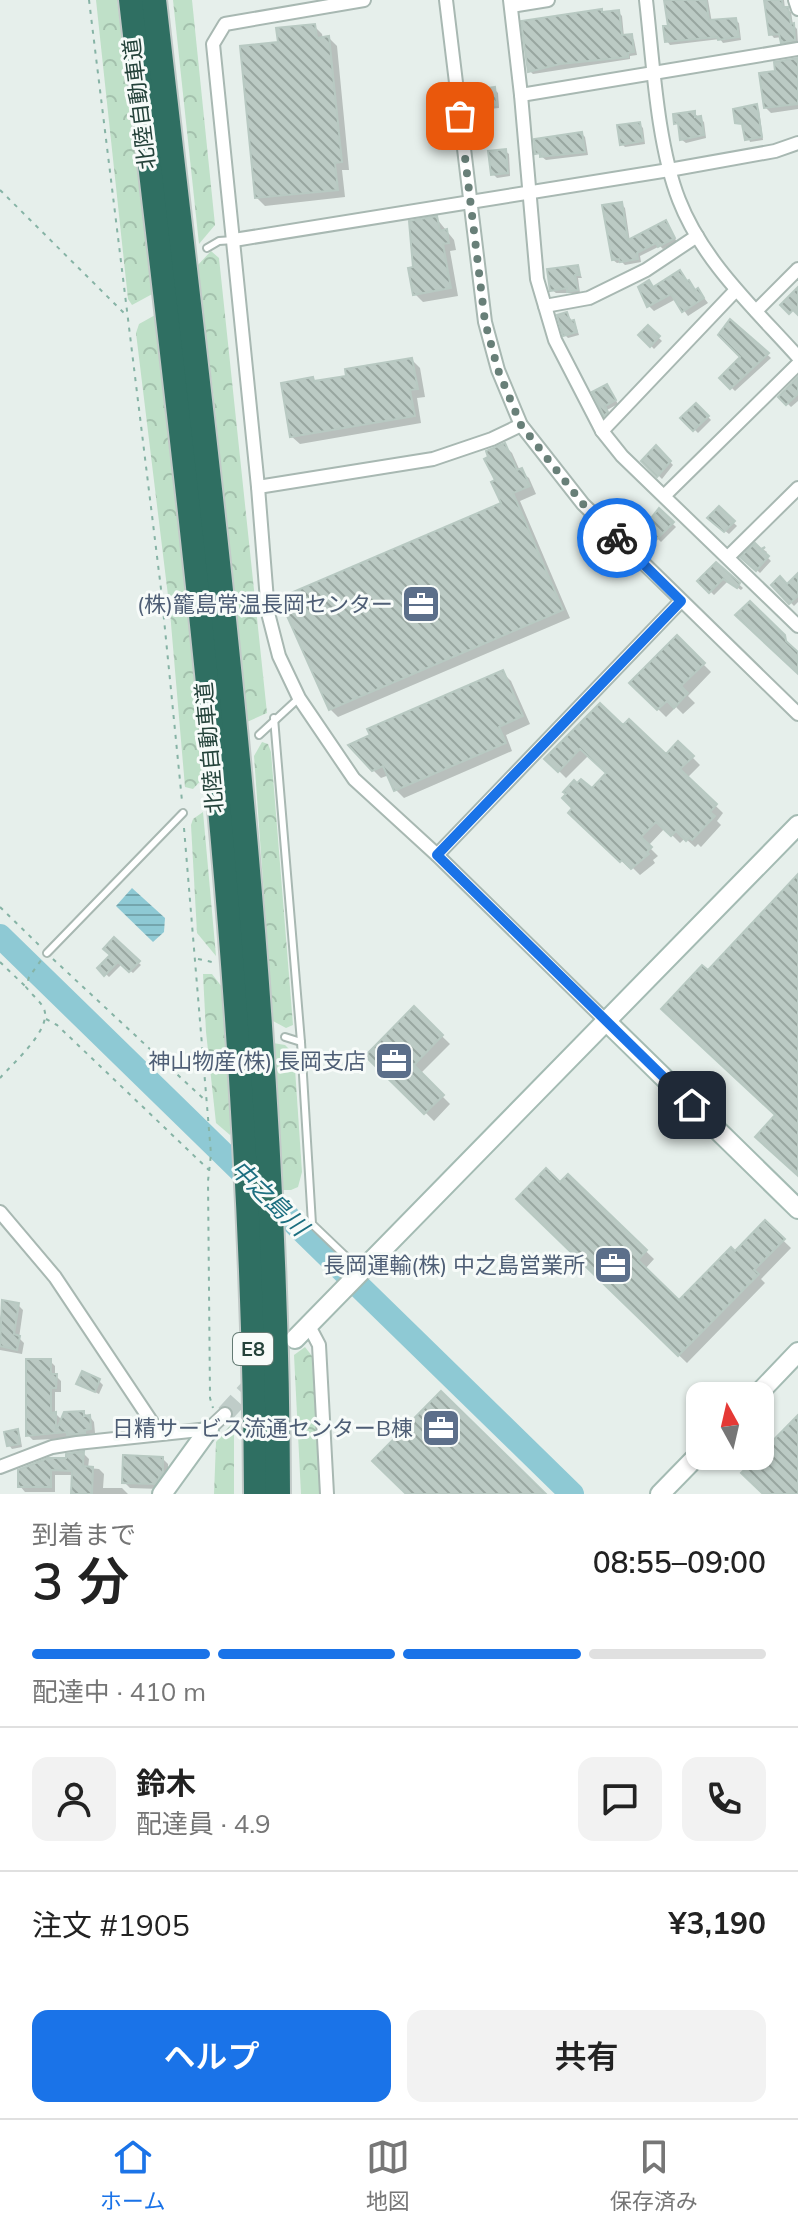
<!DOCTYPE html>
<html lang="ja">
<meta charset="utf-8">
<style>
:root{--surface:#fff;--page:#f2f2f2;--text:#222;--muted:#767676;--line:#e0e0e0;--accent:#1a73e8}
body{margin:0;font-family:Mulish,"Noto Sans JP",sans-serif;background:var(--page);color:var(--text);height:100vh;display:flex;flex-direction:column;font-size:30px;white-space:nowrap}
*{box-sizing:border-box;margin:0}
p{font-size:26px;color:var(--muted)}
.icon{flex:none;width:44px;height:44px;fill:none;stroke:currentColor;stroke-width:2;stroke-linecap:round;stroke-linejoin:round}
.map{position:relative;height:1494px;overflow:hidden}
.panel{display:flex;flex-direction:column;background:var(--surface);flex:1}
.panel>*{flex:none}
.needle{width:52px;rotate:352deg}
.buttons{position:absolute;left:686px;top:1382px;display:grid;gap:16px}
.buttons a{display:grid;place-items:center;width:88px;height:88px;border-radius:16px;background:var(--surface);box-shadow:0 2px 6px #0004;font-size:40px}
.pin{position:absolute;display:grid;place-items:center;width:68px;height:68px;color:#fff;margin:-34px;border-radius:16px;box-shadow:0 4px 12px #0006}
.courier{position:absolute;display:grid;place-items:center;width:80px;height:80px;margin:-40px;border:6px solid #1a73e8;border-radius:50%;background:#fff;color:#222;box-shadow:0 2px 10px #0007}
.overview em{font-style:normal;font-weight:600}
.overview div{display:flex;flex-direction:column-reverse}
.overview{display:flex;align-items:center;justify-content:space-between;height:136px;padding:0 32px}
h1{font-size:52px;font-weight:600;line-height:60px}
.bar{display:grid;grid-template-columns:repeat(4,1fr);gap:12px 8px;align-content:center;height:96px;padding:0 32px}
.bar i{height:10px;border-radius:6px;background:var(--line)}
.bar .active{background:var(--accent)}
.bar p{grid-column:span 4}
.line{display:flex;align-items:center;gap:20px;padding:0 32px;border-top:2px solid var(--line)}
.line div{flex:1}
.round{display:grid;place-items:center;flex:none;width:84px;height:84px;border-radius:16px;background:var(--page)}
.primary-button{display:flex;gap:16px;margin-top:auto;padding:16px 32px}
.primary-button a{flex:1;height:92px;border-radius:16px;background:var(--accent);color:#fff;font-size:32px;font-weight:600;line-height:92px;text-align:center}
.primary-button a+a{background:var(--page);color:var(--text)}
.dock{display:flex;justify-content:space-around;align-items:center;height:112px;border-top:2px solid var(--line);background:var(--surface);font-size:22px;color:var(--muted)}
.dock a{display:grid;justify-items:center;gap:4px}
.dock .active{color:var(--accent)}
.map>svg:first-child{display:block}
.forest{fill:url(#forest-crowns)}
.water{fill:url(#water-rules)}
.shadow{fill:#0003}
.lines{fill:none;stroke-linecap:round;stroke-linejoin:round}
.river{stroke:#8ec9d4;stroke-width:24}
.building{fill:url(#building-back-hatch);stroke:#b8c9c2;stroke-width:2}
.secondary-tunnel{stroke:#bfccc8;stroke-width:18;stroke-dasharray:18 9;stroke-linecap:butt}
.lane-casing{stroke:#a8b8b2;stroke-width:10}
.street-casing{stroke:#a8b8b2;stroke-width:16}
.secondary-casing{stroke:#a4bbb3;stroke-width:22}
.highway-casing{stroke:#c2cac8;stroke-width:28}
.path{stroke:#86b3a5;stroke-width:2;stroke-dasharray:4 6;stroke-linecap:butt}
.lane{stroke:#fff;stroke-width:6}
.street{stroke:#fff;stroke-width:12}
.secondary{stroke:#fff;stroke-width:18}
.highway{stroke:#2f6f62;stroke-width:24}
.done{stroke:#687f78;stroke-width:8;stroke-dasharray:0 14.4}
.route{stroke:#1a73e8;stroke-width:10}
.labels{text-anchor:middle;stroke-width:6;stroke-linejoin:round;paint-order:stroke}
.shield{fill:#f7fbf9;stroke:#637a73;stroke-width:2}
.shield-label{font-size:20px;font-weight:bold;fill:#24423a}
.street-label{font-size:22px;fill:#24423a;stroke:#f7fbf9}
.service-label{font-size:22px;fill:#4e5e75;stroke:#f7fbf9;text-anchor:end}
.water-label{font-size:24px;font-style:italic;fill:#1c6f80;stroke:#f7fbf9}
</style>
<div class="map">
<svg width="798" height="1494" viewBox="0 0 798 1494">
<defs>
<pattern id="forest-crowns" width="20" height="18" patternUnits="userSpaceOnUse" patternTransform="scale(2)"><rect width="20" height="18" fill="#bfe0c8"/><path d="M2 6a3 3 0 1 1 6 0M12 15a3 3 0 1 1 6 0" fill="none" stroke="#a4c1ad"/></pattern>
<pattern id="water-rules" width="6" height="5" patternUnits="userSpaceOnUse" patternTransform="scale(2)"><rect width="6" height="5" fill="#8ec9d4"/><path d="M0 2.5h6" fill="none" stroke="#74a5ad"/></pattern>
<pattern id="building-back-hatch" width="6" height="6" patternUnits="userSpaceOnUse" patternTransform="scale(2)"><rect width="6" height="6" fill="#bbcac4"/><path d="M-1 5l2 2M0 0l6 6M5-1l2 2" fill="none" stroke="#98a6a0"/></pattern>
</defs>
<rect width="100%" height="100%" fill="#e6efeb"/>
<g class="forest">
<polygon points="96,0 117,0 156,292 132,305 128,299"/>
<polygon points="173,0 192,0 215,225 199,244"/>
<polygon points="211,251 219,258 267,713 247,722 214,400 197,266"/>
<polygon points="157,314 205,776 193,789 185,787 170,612 136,333 139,324"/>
<polygon points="262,742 268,744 271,752 293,1025 286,1028 273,1021 254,756"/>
<polygon points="203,812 216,956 197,933 191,825 193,819"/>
<polygon points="203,974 212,974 225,991 234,1126 230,1135 216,1123 206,1032"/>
<polygon points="273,1043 285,1045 294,1054 302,1172 298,1187 291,1190 283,1190"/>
<polygon points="305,1347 312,1356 320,1494 301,1494 294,1355"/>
<polygon points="234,1421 234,1494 214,1494 216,1442"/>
</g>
<polygon class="water" points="132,888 165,918 164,932 153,942 116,906"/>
<g class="shadow">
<polygon points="666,0 708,0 712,23 735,20 739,23 741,40 723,43 720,39 670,45 667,41 670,28"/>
<polygon points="765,0 784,0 785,9 791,12 793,25 797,29 798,43 786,45 782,37 774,38 771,34"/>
<polygon points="601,11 604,14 618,12 622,16 624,37 631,36 634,40 637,55 630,56 630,59 533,74 530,71"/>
<polygon points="314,26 322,34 323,39 329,38 337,46 349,170 342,170 345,197 265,206 257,198 280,44"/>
<polygon points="798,61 798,109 771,113 765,107 777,73"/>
<polygon points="494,89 498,93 499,108 489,109 485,106"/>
<polygon points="756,107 759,109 763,140 750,142 745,126 737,122"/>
<polygon points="694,113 704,122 706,138 686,143 682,140 681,126 676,123"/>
<polygon points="639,124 643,128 645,144 625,147 622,144"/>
<polygon points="582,134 585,137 588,155 546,160 537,153"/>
<polygon points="505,151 509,154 510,176 497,178 493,174"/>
<polygon points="621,204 625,208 630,242 666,223 677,242 663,249 660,246 640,256 641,262 625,265 622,262 617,263 613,260"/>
<polygon points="437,219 454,240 456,250 450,251 458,296 423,302 415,294"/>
<polygon points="577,267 582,278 578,278 580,293 556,293 552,290"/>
<polygon points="654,289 698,290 708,303 688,316 676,299 654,311 649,306"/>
<polygon points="567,314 576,326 579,335 568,338 565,335"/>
<polygon points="730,322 771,358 735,391 722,378 743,357"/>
<polygon points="648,328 662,341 654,349 641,335"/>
<polygon points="412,360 420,368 425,397 417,398 421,423 300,444 291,436 313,379 316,383 348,378"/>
<polygon points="798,383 798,401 791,407 781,397"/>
<polygon points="610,390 618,404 607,410 609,417 595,393"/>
<polygon points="696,405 711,420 698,433 683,418"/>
<polygon points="504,445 512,453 520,471 529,478 536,494 520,501 570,618 338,717 330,709 503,504 497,481"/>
<polygon points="656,448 673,465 662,479 644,461"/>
<polygon points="719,509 737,526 729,534 713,521"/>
<polygon points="659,511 676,527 661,542 646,527"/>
<polygon points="764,550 767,552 765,555 771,561 760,573 743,557"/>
<polygon points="716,564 743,588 741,590 728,581 714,595 700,581"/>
<polygon points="774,585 798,590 798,602 794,606"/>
<polygon points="677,638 711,672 688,696 695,703 683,714 676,707 666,717 632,683"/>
<polygon points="503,673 511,681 530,724 506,735 512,751 404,798 396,790 389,775 381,778 373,770"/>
<polygon points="623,728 666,756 678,743 700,765 687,778 723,813 717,821 721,825 701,847 698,844 695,847 685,838 680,843 665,828 648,846 658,856 653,860 655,863 640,875 631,866 629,868 571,813 609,774 589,755 566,778 547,759"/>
<polygon points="114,940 141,965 133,973 122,964 109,977 100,968 113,955"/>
<polygon points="414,1009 450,1044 420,1074 450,1104 434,1121 368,1056"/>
<polygon points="568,1176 654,1259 645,1269 679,1302 735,1254 765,1223 791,1248 761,1279 765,1283 687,1363 518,1199 560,1184"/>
<polygon points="4,1303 18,1305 23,1310 19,1338 24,1343 22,1354 0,1350 0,1318"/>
<polygon points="50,1361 55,1366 55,1375 61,1381 61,1392 55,1392 55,1413 63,1421 83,1413 90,1417 94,1422 95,1433 89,1434 89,1437 33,1440 28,1435"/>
<polygon points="99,1381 103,1385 99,1394 79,1384"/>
<polygon points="17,1431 20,1435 22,1447 12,1449 9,1445"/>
<polygon points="83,1453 89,1459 88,1468 99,1469 104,1474 103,1488 122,1488 128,1494 73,1494 74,1475 55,1475 55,1492 25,1492 20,1486"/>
<polygon points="163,1459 168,1464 168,1479 161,1489 130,1488 124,1482"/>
</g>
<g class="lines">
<polyline class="river" points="0,936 572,1494"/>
</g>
<g class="building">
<polygon points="664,0 706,0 709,20 736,18 739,37 718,40 717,37 665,42 663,26 668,26"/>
<polygon points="764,0 782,0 783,7 788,7 791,24 794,23 795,40 781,43 779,34 769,35"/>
<polygon points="602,9 602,12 619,10 622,35 632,34 634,52 628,53 628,57 560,64 528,72 521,21"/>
<polygon points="315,24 317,38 329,36 342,162 335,163 338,190 255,198 240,46 278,42 276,28"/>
<polygon points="798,58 798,104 764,108 759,73 775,71 774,62"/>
<polygon points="495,87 497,105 484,106 481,89"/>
<polygon points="757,104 762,137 745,140 742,124 735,123 733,109"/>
<polygon points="695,111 695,117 701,116 704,135 680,140 678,123 674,124 673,114"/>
<polygon points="640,122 643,141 620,145 617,125"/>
<polygon points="582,132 585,152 540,157 540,153 535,154 534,139"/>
<polygon points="506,149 508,173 491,175 488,151"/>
<polygon points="622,202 628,240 666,220 675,238 658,247 656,243 637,253 638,259 620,262 619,259 612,260 602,205"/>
<polygon points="437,216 440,231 447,229 449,243 443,244 451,288 413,295 408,268 413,267 409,221"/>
<polygon points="578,265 580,275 575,275 578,290 567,292 567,288 550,291 547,269"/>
<polygon points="680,270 687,281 689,280 695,290 698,288 704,298 682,312 671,294 647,307 638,287 649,280 653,287"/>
<polygon points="798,287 798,315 793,310 789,314 780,305"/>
<polygon points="567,312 570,321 574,320 577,332 563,336 557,315"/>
<polygon points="730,319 769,353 730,389 719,378 740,357 718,335"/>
<polygon points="648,325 660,336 650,347 638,335"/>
<polygon points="412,358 418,389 410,390 415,416 290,437 281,383 313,377 314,381 346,376 345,369"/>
<polygon points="798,377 798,394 786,405 778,397"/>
<polygon points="607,384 616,400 605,406 608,412 604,416 592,392"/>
<polygon points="696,403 709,416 693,431 680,418"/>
<polygon points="505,443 517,470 522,468 530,486 513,493 563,610 329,710 279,598 501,503 491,482 495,480 484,459 488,457 486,451"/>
<polygon points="656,445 671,461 657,477 641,461"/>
<polygon points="719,506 735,521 724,532 707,518"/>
<polygon points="659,508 674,522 656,540 644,527"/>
<polygon points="755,543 761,549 765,547 762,550 769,556 756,571 740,557"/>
<polygon points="716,562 740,583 737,588 723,579 709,593 697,581"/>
<polygon points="798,573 798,596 789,604 771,585 780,576 787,584"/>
<polygon points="750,601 785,635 786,641 798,652 798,674 735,615"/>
<polygon points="677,635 705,663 681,686 688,693 674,708 667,701 657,710 629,683"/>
<polygon points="503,670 523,716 499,727 506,743 394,791 383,766 372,771 348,745 370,735 367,729"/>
<polygon points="600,703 623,725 629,719 666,754 678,741 694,756 680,769 717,804 710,812 715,816 692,840 689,838 686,841 676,831 671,836 656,822 641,837 652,847 647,852 649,854 631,869 622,860 620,862 568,813 572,808 562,798 566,794 563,792 574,780 577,783 581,779 592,788 606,773 580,749 558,772 544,759"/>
<polygon points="798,874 798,1176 755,1137 775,1115 661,1009 702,965 708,970"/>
<polygon points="114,937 140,961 129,972 118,962 104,976 97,968 110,955 103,949"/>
<polygon points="414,1006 443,1035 414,1065 444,1095 424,1114 365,1056"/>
<polygon points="546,1168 560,1182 568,1174 647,1250 638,1260 679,1300 731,1247 735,1251 765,1220 785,1239 754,1270 759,1274 678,1356 516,1199"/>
<polygon points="2,1300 19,1303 14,1334 20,1336 17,1350 0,1346"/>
<polygon points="26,1359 51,1359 51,1374 57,1374 56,1388 51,1388 51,1413 56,1412 56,1431 64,1412 84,1411 84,1416 90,1415 91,1429 85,1430 85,1433 67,1435 67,1432 26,1436"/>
<polygon points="82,1371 100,1379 95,1392 76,1384"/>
<polygon points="441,1391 546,1494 406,1494 372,1461"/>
<polygon points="798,1415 798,1494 763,1494 741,1473"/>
<polygon points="18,1429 20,1444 7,1446 4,1432"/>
<polygon points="84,1451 83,1466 93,1467 92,1494 71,1494 72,1471 51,1470 51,1487 18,1487 18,1470 48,1458 66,1458 66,1454"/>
<polygon points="123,1455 163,1457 163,1472 155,1484 122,1483"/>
</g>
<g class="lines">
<polyline class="secondary-tunnel" points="225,1414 257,1379"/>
<g class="lane-casing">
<g id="lane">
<polyline points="207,248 219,241 234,240"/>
<polyline points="274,718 301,1042 312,1224 359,1269"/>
<polyline points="259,735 299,698"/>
<polyline points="47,953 183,813"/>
<polyline points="285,1037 301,1042"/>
</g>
</g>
<g class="street-casing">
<g id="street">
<polyline points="364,0 225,24 213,44 258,487 268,613 279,656 299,698 354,779 437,855 607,1022"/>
<polyline points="446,0 485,322 498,370 521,425 583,504 798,714"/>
<polyline points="510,0 521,95 537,279 555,340 602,431 622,456 798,626"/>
<path d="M646,0C653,61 657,144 679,200C703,262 755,309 798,357"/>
<polyline points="795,0 798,9"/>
<polyline points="511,6 548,0"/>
<polyline points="521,95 798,49"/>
<polyline points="234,240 669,170 775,151 798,143"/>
<polyline points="545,306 589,298 646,270 697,236"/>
<polyline points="756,311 798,269"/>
<polyline points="602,431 736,290"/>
<polyline points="258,487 433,459 492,439 521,425"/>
<polyline points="665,495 798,364"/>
<polyline points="728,557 798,488"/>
<polyline points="437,855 681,601"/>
<polyline points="0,1212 55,1277 159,1433"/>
<polyline points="309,1326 319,1345 327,1494"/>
<polyline points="0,1467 52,1447 77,1443 209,1429 225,1414"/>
</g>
</g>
<g class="secondary-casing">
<g id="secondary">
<polyline points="607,1022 798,1209"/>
<polyline points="295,1339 798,825"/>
<polyline points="756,1396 798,1352"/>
<polyline points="162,1494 209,1429"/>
<polyline points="660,1494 700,1453"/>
</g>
</g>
<g class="highway-casing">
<g id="highway">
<path d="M131,0C188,496 254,994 256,1494"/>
<path d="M154,0C210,496 277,994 278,1494"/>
</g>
</g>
<g class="path">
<polyline points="89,0 161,589 182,801"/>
<polyline points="0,190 127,316"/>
<polyline points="184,828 211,1154 208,1181 210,1398 213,1408"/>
<polyline points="0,907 40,946"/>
<polyline points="53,959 207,1102"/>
<polyline points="198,959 212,962"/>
<polyline points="0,962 25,986"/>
<polyline points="46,1019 57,1025 209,1170"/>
<path d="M0,1078C13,1063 55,1027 43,1007C39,1000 31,994 26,987L29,977L42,959"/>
</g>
<use href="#lane" class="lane"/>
<use href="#street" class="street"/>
<use href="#secondary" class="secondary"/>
<use href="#highway" class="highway"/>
</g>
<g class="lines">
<polyline class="done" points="460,116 485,322 498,370 521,425 583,504 617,538"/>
<polyline class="route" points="617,538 681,601 437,855 692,1105"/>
</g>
<defs>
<g id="office-square" transform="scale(2)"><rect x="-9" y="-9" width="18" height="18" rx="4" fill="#5c6f8a" stroke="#f7fbf9"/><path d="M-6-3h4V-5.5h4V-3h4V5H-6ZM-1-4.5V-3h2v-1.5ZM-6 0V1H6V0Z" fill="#fff"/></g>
</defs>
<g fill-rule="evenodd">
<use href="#office-square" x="421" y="604"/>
<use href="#office-square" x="394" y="1061"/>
<use href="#office-square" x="613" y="1265"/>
<use href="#office-square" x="441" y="1428"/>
</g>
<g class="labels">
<rect class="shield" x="233" y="1333" width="40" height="32" rx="6"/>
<g class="shield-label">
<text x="253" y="1356">E8</text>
</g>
<g class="street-label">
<text transform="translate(139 104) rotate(-97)" y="8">北陸自動車道</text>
<text transform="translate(209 748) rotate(-95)" y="8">北陸自動車道</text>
</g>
<g class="service-label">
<text x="393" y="612">(株)籠島常温長岡センター</text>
<text x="366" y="1069">神山物産(株) 長岡支店</text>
<text x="585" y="1273">長岡運輸(株) 中之島営業所</text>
<text x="413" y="1436">日精サービス流通センターB棟</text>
</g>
<g class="water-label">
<text transform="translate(269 1198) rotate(44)" y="8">中之島川</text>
</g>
</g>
</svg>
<div class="buttons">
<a><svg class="needle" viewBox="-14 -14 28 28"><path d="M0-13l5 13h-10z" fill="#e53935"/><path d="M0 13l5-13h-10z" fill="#767676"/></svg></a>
</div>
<div class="pin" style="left:460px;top:116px;background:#ea580c"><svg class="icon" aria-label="bag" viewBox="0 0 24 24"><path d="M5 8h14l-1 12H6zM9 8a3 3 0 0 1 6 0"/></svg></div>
<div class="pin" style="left:692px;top:1105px;background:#1f2937"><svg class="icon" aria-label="home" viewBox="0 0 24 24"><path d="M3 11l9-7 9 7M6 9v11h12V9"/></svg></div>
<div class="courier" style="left:617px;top:538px"><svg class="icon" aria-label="bike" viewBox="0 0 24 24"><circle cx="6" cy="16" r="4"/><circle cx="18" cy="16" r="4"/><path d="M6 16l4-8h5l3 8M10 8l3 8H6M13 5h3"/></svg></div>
</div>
<section class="panel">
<div class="overview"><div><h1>3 分</h1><p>到着まで</p></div><em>08:55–09:00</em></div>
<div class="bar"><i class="active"></i><i class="active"></i><i class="active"></i><i></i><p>配達中 · 410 m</p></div>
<div class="line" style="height:144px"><a class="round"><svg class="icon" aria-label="person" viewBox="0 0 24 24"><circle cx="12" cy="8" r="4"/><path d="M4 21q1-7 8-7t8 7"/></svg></a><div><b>鈴木</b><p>配達員 · 4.9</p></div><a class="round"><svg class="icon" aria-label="chat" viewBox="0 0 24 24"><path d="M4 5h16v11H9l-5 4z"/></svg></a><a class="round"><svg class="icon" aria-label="phone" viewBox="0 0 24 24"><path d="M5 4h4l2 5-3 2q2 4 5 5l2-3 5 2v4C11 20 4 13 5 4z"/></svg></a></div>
<div class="line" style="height:104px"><div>注文 #1905</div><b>¥3,190</b></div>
<div class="primary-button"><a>ヘルプ</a><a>共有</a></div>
</section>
<nav class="dock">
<a class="active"><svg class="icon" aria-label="home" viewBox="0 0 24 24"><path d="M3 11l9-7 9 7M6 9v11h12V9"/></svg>ホーム</a>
<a><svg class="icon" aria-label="map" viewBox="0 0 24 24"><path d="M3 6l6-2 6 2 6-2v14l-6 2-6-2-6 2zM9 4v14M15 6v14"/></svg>地図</a>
<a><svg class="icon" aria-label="saved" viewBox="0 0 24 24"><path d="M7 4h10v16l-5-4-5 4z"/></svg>保存済み</a>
</nav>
